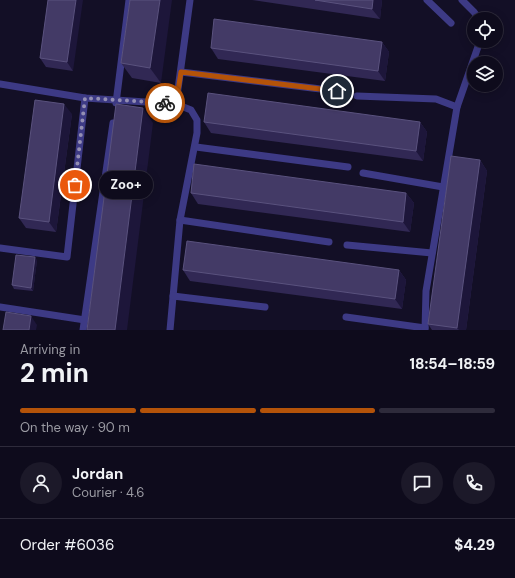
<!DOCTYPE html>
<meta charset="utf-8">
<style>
:root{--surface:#0e0b1c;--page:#1c1929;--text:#f1f3f6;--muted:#9b9ba3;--line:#2e2b3b;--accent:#b45309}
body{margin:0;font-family:"DM Sans",sans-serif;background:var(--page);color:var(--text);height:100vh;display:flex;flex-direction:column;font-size:15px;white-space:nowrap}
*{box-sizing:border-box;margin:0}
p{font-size:13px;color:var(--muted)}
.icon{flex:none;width:22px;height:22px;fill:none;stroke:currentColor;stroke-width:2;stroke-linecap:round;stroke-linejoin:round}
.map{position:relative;height:330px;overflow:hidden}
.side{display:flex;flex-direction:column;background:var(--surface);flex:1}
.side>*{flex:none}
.fabs{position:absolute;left:467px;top:12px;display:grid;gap:8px}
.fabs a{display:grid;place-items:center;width:36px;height:36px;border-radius:50%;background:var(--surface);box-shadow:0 2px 10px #0003,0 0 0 1px var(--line);font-size:20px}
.pin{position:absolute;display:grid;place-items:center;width:34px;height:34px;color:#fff;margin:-17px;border:2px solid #fff;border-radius:50%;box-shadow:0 1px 4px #0007}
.courier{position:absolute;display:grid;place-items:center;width:40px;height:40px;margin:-20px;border:3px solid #b45309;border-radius:50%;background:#fff;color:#222;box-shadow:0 1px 5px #0007}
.bubble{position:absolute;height:28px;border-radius:14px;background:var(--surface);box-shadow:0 2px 10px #0003,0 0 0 1px var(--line);font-size:13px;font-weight:700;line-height:28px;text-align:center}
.headline em{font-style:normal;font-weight:700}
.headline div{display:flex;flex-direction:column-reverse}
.headline{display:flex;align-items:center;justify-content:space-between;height:68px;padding:0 20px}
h1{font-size:26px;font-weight:700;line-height:30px}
.bar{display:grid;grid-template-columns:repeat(4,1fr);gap:6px 4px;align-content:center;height:48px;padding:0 20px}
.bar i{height:5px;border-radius:3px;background:var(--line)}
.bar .on{background:var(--accent)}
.bar p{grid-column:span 4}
.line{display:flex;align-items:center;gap:10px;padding:0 20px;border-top:1px solid var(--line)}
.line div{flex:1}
.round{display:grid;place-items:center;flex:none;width:42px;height:42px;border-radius:21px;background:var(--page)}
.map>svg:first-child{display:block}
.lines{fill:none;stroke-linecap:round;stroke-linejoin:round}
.service{stroke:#3d3a85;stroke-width:7}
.wall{fill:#312854}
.shaded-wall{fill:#1d163a}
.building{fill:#433a66;stroke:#5a527e}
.done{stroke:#948fb3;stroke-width:4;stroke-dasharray:0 7.2}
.route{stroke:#b45309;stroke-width:5}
</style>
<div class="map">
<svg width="515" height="330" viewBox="0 0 515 330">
<rect width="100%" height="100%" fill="#130f26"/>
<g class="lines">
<g class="service">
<polyline points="427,0 451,23"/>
<polyline points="462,0 474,12 479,19"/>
<polyline points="181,72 337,91"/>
<polyline points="0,84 85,98 176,104 191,110 197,120 197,133 180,220 170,330"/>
<polyline points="357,96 436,99 457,107"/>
<polyline points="116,103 129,0"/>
<polyline points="176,104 190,0"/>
<polyline points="196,147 348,167"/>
<polyline points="363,173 443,187"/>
<polyline points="180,220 329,242"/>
<polyline points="347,245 432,253"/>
<polyline points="0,248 67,257 85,98"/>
<polyline points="173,296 265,307"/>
<polyline points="0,307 85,320"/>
<polyline points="346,317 425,328"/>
<polyline points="83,330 113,123"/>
<polyline points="425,330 426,291 457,107 480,41"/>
</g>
</g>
<g class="wall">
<polygon points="48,0 73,71 46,67 40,58"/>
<polygon points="130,0 161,83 132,78 121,63"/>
<polygon points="252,0 382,0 380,19"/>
<polygon points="382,42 389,52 385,81 218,59 211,48"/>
<polygon points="72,114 56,232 26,228 19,218"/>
<polygon points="204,122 420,122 427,132 423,161 211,133"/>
<polygon points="480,160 487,171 466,330 432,330 428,324"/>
<polygon points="191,193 406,193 414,203 410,232 198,204"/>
<polygon points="37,260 33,291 14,289 12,285"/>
<polygon points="183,270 399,270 406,280 402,309 190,281"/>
</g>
<g class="shaded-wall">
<polygon points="76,0 83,0 73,71 67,62"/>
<polygon points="160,0 172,0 161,83 150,68"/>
<polygon points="373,0 382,0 380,19 372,9"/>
<polygon points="382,42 389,52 385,81 378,71"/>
<polygon points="64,104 72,114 56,232 49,222"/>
<polygon points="143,108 153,123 127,330 115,330"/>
<polygon points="420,122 427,132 423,161 416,151"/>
<polygon points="480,160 487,171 466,330 459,330 457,328"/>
<polygon points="406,193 414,203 410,232 403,222"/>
<polygon points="35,257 37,260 33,291 31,288"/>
<polygon points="399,270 406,280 402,309 395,299"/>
<polygon points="31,316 37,325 36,330 29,330"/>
</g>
<g class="building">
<polygon points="48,0 76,0 67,62 40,58"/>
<polygon points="130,0 160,0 150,68 121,63"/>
<polygon points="315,0 373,0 372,9"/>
<polygon points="214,19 382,42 378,71 211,48"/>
<polygon points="208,93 420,122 416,151 204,122"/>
<polygon points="35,100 64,104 49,222 19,218"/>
<polygon points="116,104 143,108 115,330 87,330"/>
<polygon points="451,156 480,160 457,328 428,324"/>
<polygon points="194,164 406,193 403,222 191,193"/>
<polygon points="187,241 399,270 395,299 183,270"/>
<polygon points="16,255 35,257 31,288 12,285"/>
<polygon points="6,312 31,316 29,330 3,330"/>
</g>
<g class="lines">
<polyline class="done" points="75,185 85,98 165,103"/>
<polyline class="route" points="165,103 176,104 181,72 337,91"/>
</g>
</svg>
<div class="fabs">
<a><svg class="icon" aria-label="locate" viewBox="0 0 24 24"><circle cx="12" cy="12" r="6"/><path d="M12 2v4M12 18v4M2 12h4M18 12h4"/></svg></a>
<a><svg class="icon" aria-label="layers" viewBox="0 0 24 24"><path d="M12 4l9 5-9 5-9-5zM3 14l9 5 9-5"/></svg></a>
</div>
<div class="pin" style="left:75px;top:185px;background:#ea580c"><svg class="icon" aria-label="bag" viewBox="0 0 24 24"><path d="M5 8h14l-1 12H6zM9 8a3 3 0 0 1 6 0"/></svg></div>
<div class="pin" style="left:337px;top:91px;background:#1f2937"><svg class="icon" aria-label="home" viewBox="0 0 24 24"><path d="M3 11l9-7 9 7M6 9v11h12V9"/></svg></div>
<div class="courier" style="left:165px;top:103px"><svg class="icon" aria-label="bike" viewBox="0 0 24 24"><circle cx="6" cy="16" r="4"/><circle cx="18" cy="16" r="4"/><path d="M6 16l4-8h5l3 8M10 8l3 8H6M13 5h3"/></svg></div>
<div class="bubble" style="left:99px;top:171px;width:54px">Zoo+</div>
</div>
<section class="side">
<div class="headline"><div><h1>2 min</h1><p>Arriving in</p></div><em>18:54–18:59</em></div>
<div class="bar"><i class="on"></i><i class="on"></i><i class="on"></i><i></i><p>On the way · 90 m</p></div>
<div class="line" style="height:72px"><a class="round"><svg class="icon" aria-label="person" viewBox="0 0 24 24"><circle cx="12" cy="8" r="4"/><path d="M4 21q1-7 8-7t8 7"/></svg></a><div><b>Jordan</b><p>Courier · 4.6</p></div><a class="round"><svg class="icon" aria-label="chat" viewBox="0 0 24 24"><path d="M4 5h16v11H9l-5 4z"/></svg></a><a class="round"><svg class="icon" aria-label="phone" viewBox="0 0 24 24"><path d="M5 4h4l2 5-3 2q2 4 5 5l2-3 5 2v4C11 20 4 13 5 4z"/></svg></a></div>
<div class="line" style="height:52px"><div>Order #6036</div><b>$4.29</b></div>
</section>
